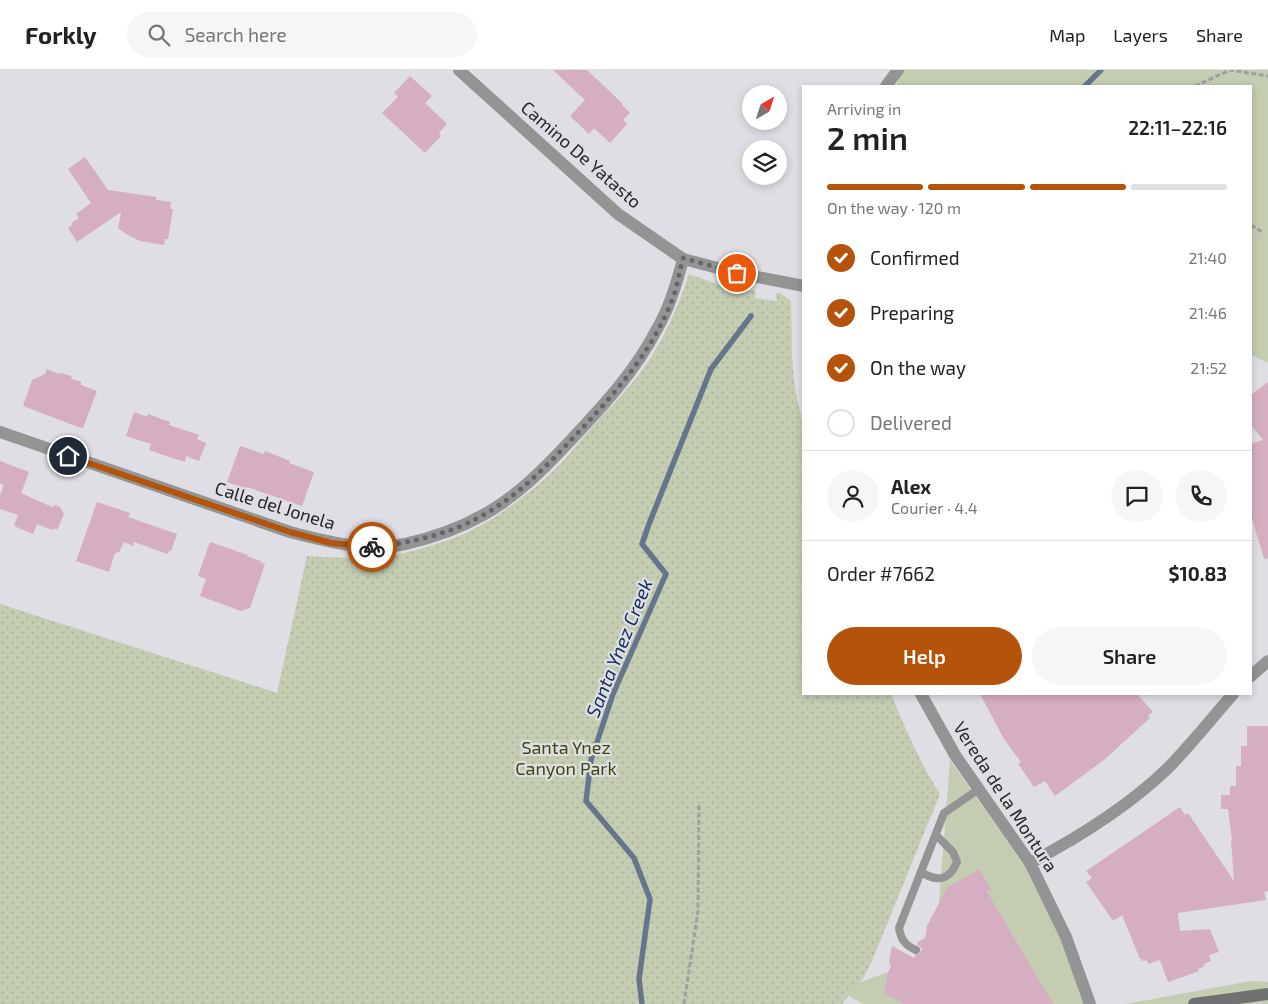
<!DOCTYPE html>
<meta charset="utf-8">
<style>
:root{--surface:#fff;--page:#f6f6f6;--text:#222;--muted:#767676;--line:#e0e0e0;--accent:#b45309}
body{margin:0;font-family:"Exo 2",sans-serif;background:var(--page);color:var(--text);height:100vh;display:flex;flex-direction:column;font-size:19px;white-space:nowrap}
*{box-sizing:border-box;margin:0}
p{font-size:16px;color:var(--muted)}
.icon{flex:none;width:28px;height:28px;fill:none;stroke:currentColor;stroke-width:2;stroke-linecap:round;stroke-linejoin:round}
.map{position:relative;flex:1;overflow:hidden}
.drawer{position:absolute;left:802px;top:15px;width:450px;height:610px;display:flex;flex-direction:column;background:var(--surface);border-radius:0px;box-shadow:0 2px 8px #0003}
.drawer>*{flex:none}
.needle{width:32px;rotate:39deg}
.tools{position:absolute;left:742px;top:15px;display:grid;gap:10px}
.tools a{display:grid;place-items:center;width:45px;height:45px;border-radius:50%;background:var(--surface);box-shadow:0 2px 8px #0003;font-size:25px}
.pin{position:absolute;display:grid;place-items:center;width:42px;height:42px;color:#fff;margin:-21px;border:2px solid #fff;border-radius:50%;box-shadow:0 1px 5px #0007}
.courier{position:absolute;display:grid;place-items:center;width:50px;height:50px;margin:-25px;border:4px solid #b45309;border-radius:50%;background:#fff;color:#222;box-shadow:0 1px 6px #0007}
.head em{font-style:normal;font-weight:600}
.head div{display:flex;flex-direction:column-reverse}
.head{display:flex;align-items:center;justify-content:space-between;height:85px;padding:0 25px}
h1{font-size:32px;font-weight:600;line-height:38px}
.bar{display:grid;grid-template-columns:repeat(4,1fr);gap:8px 5px;align-content:center;height:60px;padding:0 25px}
.bar i{height:6px;border-radius:4px;background:var(--line)}
.bar .current{background:var(--accent)}
.bar p{grid-column:span 4}
.line{display:flex;align-items:center;gap:12px;padding:0 25px;border-top:1px solid var(--line)}
.line div{flex:1}
.round{display:grid;place-items:center;flex:none;width:52px;height:52px;border-radius:26px;background:var(--page)}
ol{padding:0 25px;list-style:none}
li{display:flex;align-items:center;gap:15px;height:55px}
li p{margin-inline-start:auto}
li .icon{padding:5px;border-radius:50%;background:var(--accent);color:#fff;stroke-width:4}
li:last-child{color:var(--muted)}
li i{width:28px;height:28px;border:2px solid var(--line);border-radius:50%}
.action{display:flex;gap:10px;margin-top:auto;padding:10px 25px}
.action a{flex:1;height:58px;border-radius:30px;background:var(--accent);color:#fff;font-size:20px;font-weight:600;line-height:58px;text-align:center}
.action a+a{background:var(--page);color:var(--text)}
header{display:flex;align-items:center;gap:30px;box-sizing:border-box;height:70px;padding:0 25px;background:var(--surface);border-bottom:1px solid var(--line)}
header strong{font-size:24px}
nav{display:flex;gap:28px;margin-inline-start:auto;font-size:18px}
.search{width:350px;height:45px;background:var(--page);display:flex;align-items:center;gap:12px;box-sizing:border-box;padding:0 18px;border-radius:28px;color:var(--muted);font-size:19px}
.map>svg:first-child{display:block}
.green{fill:#c4ccb1}
.park{fill:url(#park-dots)}
.lines{fill:none;stroke-linecap:round;stroke-linejoin:round}
.stream{stroke:#66758c;stroke-width:5.5}
.building{fill:#d6aec2}
.path{stroke:#9f9fa3;stroke-width:3;stroke-dasharray:5 2.5;stroke-linecap:butt}
.lane{stroke:#939594;stroke-width:8}
.street{stroke:#939594;stroke-width:12}
.secondary{stroke:#6f7270;stroke-width:12}
.done{stroke:#66666a;stroke-width:5;stroke-dasharray:0 9}
.route{stroke:#b45309;stroke-width:6}
.labels{text-anchor:middle;stroke-width:4.5;stroke-linejoin:round;paint-order:stroke}
.street-label{font-size:18px;fill:#262628;stroke:#dedee4}
.park-label{font-size:18px;fill:#3d490c;stroke:#dedee4}
.water-label{font-size:19px;font-style:italic;fill:#122d57;stroke:#dedee4}
</style>
<header>
<strong>Forkly</strong>
<div class="search"><svg class="icon" aria-label="search" viewBox="0 0 24 24"><circle cx="10" cy="10" r="6"/><path d="M15 15l6 6"/></svg>Search here</div>
<nav><a>Map</a><a>Layers</a><a>Share</a></nav>
</header>
<div class="map">
<svg width="1268" height="934" viewBox="0 0 1268 934">
<defs>
<pattern id="park-dots" width="8" height="8" patternUnits="userSpaceOnUse" patternTransform="scale(1.25)"><rect width="8" height="8" fill="#c4ccb1"/><path d="M2 2h.1M6 6h.1" fill="none" stroke="#a8af98" stroke-width="1.8" stroke-linecap="round"/></pattern>
</defs>
<rect width="100%" height="100%" fill="#dedee4"/>
<g class="green">
<polygon points="902,0 1268,0 1268,293 1251,285 1251,16 896,16"/>
<polygon points="950,690 1025,797 1061,870 1086,934 863,934 839,920 935,885"/>
<polygon points="1251,911 1268,912 1268,934 1126,934"/>
</g>
<path class="park" d="M689,204L722,216L754,220L756,222L755,228L777,231L776,223H780L791,231L792,288L795,319L804,359V624H891C905,658 920,693 940,724L872,891L863,908L842,934H0V534L277,623L307,486C329,487 350,489 372,488C388,487 404,483 420,479C474,465 509,441 550,404C566,390 579,372 593,356C610,337 628,320 643,299C664,270 678,237 689,204Z"/>
<g class="lines">
<g class="stream">
<polyline points="1085,16 1101,0"/>
<polyline points="642,934 639,909 650,829 634,788 586,731 591,690 613,624 666,504 642,474 649,454 711,299 751,246"/>
</g>
</g>
<g class="building">
<polygon points="553,0 587,0 623,34 622,35 630,43 623,50 627,54 610,73 594,58 589,64 570,46 585,30"/>
<polygon points="410,6 432,26 425,33 447,54 439,63 441,66 425,83 382,43 398,27 394,23"/>
<polygon points="85,87 108,120 157,127 156,130 171,132 170,139 173,139 168,169 165,169 164,175 140,171 126,164 118,158 121,142 77,172 68,158 72,155 71,153 79,148 76,144 91,133 68,99"/>
<polygon points="47,299 58,304 62,303 71,306 72,309 81,312 81,315 97,321 83,358 78,357 23,336 32,310 45,304"/>
<polygon points="1268,312 1268,488 1264,489 1251,445 1251,374 1263,370 1251,355 1251,325"/>
<polygon points="134,342 147,347 148,344 170,352 169,355 199,365 197,369 206,373 199,391 186,386 185,392 172,388 149,380 151,374 126,366"/>
<polygon points="240,376 264,384 265,381 290,391 289,393 314,402 302,436 247,417 246,419 227,412"/>
<polygon points="0,391 29,402 21,423 52,437 55,435 60,437 64,444 57,460 54,458 52,460 37,454 33,464 14,456 18,445 0,439 0,425 4,415 0,413"/>
<polygon points="97,432 130,443 128,447 177,464 171,481 169,481 168,484 134,472 133,476 124,472 119,482 115,483 109,502 76,491"/>
<polygon points="210,472 248,485 247,486 261,491 260,492 265,494 250,538 241,541 200,526 206,509 198,506"/>
<polygon points="980,624 1137,624 1153,642 1148,646 1150,648 1104,690 1055,726 1045,711 1034,717 1018,694 1021,692 1004,669"/>
<polygon points="1247,656 1268,656 1268,821 1264,822 1266,830 1178,843 1180,861 1210,859 1219,882 1209,885 1211,891 1204,894 1205,896 1198,899 1199,901 1168,912 1160,890 1148,894 1147,890 1142,891 1141,888 1140,889 1122,845 1113,851 1086,812 1092,808 1086,801 1180,737 1185,745 1188,743 1234,811 1231,770 1232,769 1228,739 1221,739 1221,725 1230,725 1230,716 1236,716 1236,696 1241,696 1241,676 1247,676"/>
<polygon points="979,799 992,821 986,820 1053,934 904,934 884,923 888,902 891,896 889,892 892,876 914,888 915,885 919,884 922,879 917,874 918,872 925,868 927,856 947,818"/>
</g>
<g class="lines">
<g class="path">
<polyline points="1195,16 1230,0 1268,6"/>
<polyline points="1251,155 1264,163"/>
<polyline points="684,934 698,841 699,732"/>
</g>
<g class="lane">
<path d="M921,802C937,812 949,811 957,792L953,782L936,765"/>
<path d="M916,880C905,875 901,870 899,858L944,743L979,719"/>
</g>
<g class="street">
<polyline points="459,0 618,144 683,189 737,203 804,216"/>
<polyline points="886,16 898,0"/>
<path d="M0,362L290,462C328,472 366,482 405,474C432,468 460,458 483,445C516,427 544,399 569,372C602,337 635,302 657,259C670,237 677,213 683,189"/>
<polyline points="1251,606 1268,591"/>
<polyline points="921,624 955,685 1030,793 1066,867 1090,934"/>
<path d="M1030,793C1079,767 1128,737 1168,698C1191,675 1212,648 1233,624"/>
</g>
<polyline class="secondary" points="1194,934 1268,924"/>
</g>
<g class="lines">
<path class="done" d="M372,477C411,473 451,464 485,444C518,425 545,398 571,370C612,327 655,280 675,222C678,211 680,199 683,188L737,203"/>
<polyline class="route" points="68,386 290,462 331,473 372,477"/>
</g>
<g class="labels">
<g class="street-label">
<text transform="translate(581 85) rotate(41)" y="6">Camino De Yatasto</text>
<text transform="translate(275 436) rotate(17)" y="6">Calle del Jonela</text>
<text transform="translate(1005 727) rotate(57)" y="6">Vereda de la Montura</text>
</g>
<g class="park-label">
<text x="566" y="684">Santa Ynez<tspan x="566" dy="21">Canyon Park</tspan></text>
</g>
<g class="water-label">
<text transform="translate(619 578) rotate(-68)" y="7">Santa Ynez Creek</text>
</g>
</g>
</svg>
<div class="tools">
<a><svg class="needle" viewBox="-14 -14 28 28"><path d="M0-13l5 13h-10z" fill="#e53935"/><path d="M0 13l5-13h-10z" fill="#767676"/></svg></a>
<a><svg class="icon" aria-label="layers" viewBox="0 0 24 24"><path d="M12 4l9 5-9 5-9-5zM3 14l9 5 9-5"/></svg></a>
</div>
<div class="pin" style="left:737px;top:203px;background:#ea580c"><svg class="icon" aria-label="bag" viewBox="0 0 24 24"><path d="M5 8h14l-1 12H6zM9 8a3 3 0 0 1 6 0"/></svg></div>
<div class="pin" style="left:68px;top:386px;background:#1f2937"><svg class="icon" aria-label="home" viewBox="0 0 24 24"><path d="M3 11l9-7 9 7M6 9v11h12V9"/></svg></div>
<div class="courier" style="left:372px;top:477px"><svg class="icon" aria-label="bike" viewBox="0 0 24 24"><circle cx="6" cy="16" r="4"/><circle cx="18" cy="16" r="4"/><path d="M6 16l4-8h5l3 8M10 8l3 8H6M13 5h3"/></svg></div>
<section class="drawer">
<div class="head"><div><h1>2 min</h1><p>Arriving in</p></div><em>22:11–22:16</em></div>
<div class="bar"><i class="current"></i><i class="current"></i><i class="current"></i><i></i><p>On the way · 120 m</p></div>
<ol>
<li><svg class="icon" aria-label="check" viewBox="0 0 24 24"><path d="M5 12l5 5 9-10"/></svg>Confirmed<p>21:40</p></li>
<li><svg class="icon" aria-label="check" viewBox="0 0 24 24"><path d="M5 12l5 5 9-10"/></svg>Preparing<p>21:46</p></li>
<li><svg class="icon" aria-label="check" viewBox="0 0 24 24"><path d="M5 12l5 5 9-10"/></svg>On the way<p>21:52</p></li>
<li><i></i>Delivered</li>
</ol>
<div class="line" style="height:90px"><a class="round"><svg class="icon" aria-label="person" viewBox="0 0 24 24"><circle cx="12" cy="8" r="4"/><path d="M4 21q1-7 8-7t8 7"/></svg></a><div><b>Alex</b><p>Courier · 4.4</p></div><a class="round"><svg class="icon" aria-label="chat" viewBox="0 0 24 24"><path d="M4 5h16v11H9l-5 4z"/></svg></a><a class="round"><svg class="icon" aria-label="phone" viewBox="0 0 24 24"><path d="M5 4h4l2 5-3 2q2 4 5 5l2-3 5 2v4C11 20 4 13 5 4z"/></svg></a></div>
<div class="line" style="height:65px"><div>Order #7662</div><b>$10.83</b></div>
<div class="action"><a>Help</a><a>Share</a></div>
</section>
</div>
